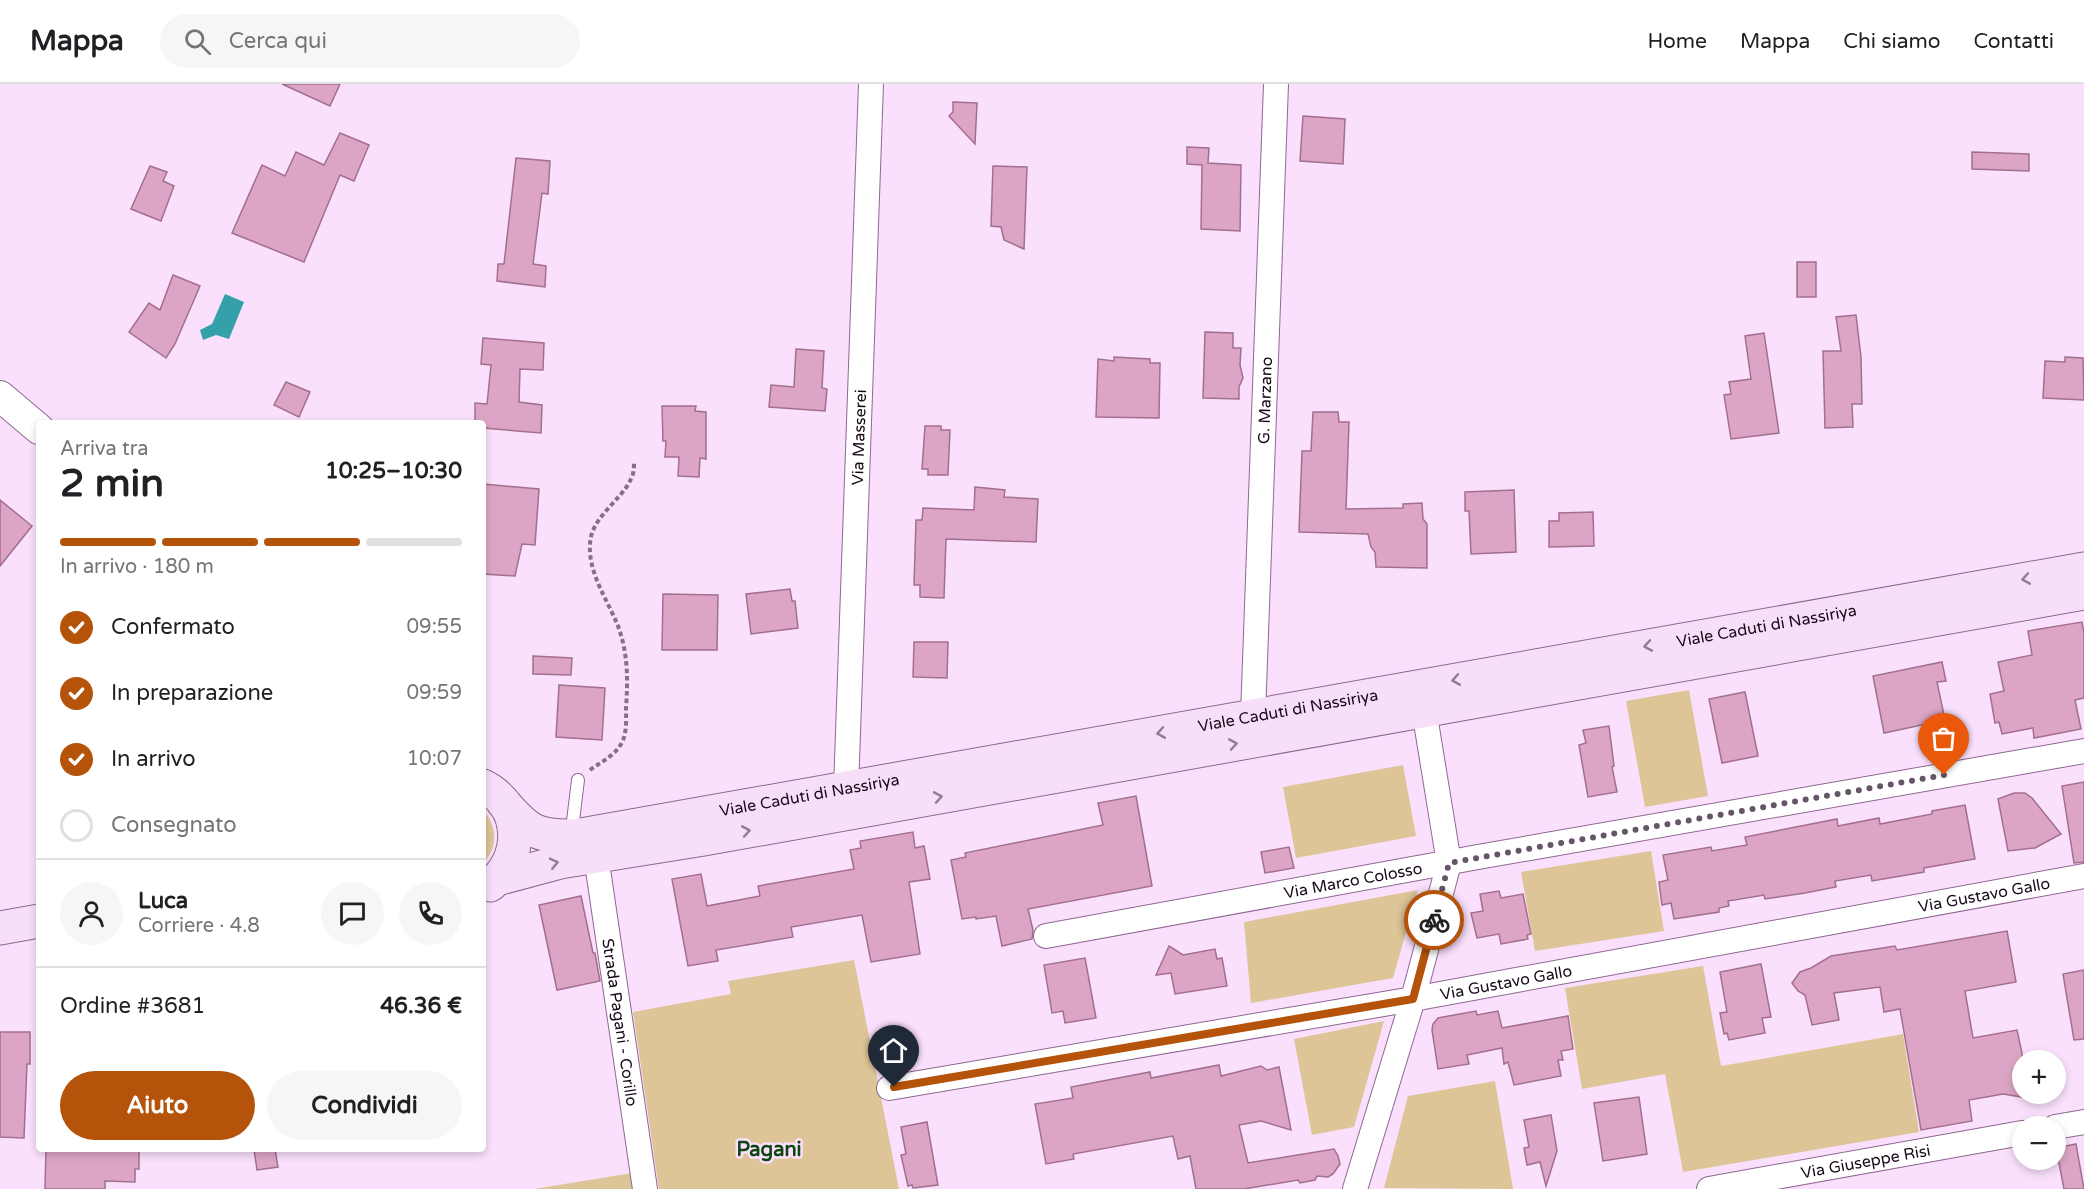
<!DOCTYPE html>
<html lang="it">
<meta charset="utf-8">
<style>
:root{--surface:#fff;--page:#f6f6f6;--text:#202124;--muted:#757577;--line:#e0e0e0;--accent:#b45309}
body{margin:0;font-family:"Varela Round",sans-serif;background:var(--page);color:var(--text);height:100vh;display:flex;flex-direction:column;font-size:22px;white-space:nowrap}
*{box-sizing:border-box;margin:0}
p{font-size:20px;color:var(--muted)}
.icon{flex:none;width:33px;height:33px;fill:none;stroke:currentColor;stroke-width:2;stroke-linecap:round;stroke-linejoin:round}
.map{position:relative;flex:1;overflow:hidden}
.sheet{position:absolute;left:36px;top:336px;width:450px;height:732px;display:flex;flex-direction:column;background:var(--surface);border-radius:6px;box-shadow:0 3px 9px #0003}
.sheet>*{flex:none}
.buttons{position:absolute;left:2012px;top:966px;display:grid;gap:12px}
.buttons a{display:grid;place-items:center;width:54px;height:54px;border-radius:50%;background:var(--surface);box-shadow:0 3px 9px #0003;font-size:30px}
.pin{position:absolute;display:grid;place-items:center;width:51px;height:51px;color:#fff;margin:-62px -26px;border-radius:50% 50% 50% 0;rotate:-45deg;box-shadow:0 0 6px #0007}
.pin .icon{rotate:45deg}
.courier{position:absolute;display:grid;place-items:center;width:60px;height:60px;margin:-30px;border:4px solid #b45309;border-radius:50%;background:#fff;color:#222;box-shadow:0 2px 8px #0007}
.overview em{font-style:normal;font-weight:700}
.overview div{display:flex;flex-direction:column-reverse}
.overview{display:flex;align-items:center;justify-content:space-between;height:102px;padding:0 24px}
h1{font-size:39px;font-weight:700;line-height:45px}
.bar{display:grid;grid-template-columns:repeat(4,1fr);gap:9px 6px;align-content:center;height:72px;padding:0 24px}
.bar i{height:8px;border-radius:4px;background:var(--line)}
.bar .on{background:var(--accent)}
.bar p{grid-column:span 4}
.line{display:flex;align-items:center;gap:15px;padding:0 24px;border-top:2px solid var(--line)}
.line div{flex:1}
.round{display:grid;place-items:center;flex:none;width:63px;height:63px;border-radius:32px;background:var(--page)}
ol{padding:0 24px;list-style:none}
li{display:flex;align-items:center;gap:18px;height:66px}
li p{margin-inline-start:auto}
li .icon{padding:6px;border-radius:50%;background:var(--accent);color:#fff;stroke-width:4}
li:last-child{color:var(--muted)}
li i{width:33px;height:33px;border:3px solid var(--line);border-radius:50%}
.action{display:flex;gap:12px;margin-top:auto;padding:12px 24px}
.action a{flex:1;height:69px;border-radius:36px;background:var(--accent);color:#fff;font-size:24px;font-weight:700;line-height:69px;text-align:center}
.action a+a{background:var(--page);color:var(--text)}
header{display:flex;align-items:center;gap:36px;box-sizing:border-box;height:84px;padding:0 30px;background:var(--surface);border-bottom:2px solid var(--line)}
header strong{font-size:28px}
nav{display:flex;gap:33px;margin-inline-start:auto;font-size:21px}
.search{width:420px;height:54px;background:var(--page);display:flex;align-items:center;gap:15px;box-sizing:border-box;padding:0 21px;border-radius:33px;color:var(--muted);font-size:22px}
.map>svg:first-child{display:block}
.green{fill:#ddc598}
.water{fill:#34a1aa}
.building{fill:#dda5c5;stroke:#a36f8e;stroke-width:1.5}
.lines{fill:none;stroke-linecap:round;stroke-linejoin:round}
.service-casing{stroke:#8f6892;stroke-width:14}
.minor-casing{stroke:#8f6892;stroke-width:26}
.tertiary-casing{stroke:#8f6892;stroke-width:32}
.secondary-casing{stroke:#8f6892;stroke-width:35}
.path{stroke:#857187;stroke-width:4;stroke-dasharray:4.5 3;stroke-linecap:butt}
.service{stroke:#fff;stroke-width:12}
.minor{stroke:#fff;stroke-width:24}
.tertiary{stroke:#fff;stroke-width:30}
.secondary{stroke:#f7dffa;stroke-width:33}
.oneway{stroke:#927e94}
.done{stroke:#665468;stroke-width:6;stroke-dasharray:0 10.8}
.route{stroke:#b45309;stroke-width:8}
.labels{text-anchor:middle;stroke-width:5;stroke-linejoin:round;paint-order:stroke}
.street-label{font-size:16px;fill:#170818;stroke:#fae0fc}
.quarter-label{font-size:20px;font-weight:bold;fill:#0d4511;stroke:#fae0fc}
</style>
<header>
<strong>Mappa</strong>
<div class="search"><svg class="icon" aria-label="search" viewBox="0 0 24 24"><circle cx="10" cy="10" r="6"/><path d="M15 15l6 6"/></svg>Cerca qui</div>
<nav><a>Home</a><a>Mappa</a><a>Chi siamo</a><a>Contatti</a></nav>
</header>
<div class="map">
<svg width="2084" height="1105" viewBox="0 0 2084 1105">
<rect width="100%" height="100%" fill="#fae0fc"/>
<g class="green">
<polygon points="1689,606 1708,712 1645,723 1626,617"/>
<polygon points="1403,681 1416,752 1296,774 1283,703"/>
<path d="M483,726C497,742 499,763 483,779Z"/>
<polygon points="1651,767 1664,847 1535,867 1521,788"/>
<polygon points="1418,806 1393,894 1251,919 1244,838"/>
<polygon points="854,876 899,1105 659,1105 633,928 731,910 728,897"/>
<polygon points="1703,882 1721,982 1903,950 1919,1048 1683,1088 1665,990 1582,1005 1565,904"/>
<polygon points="1384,937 1354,1043 1312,1051 1294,955"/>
<polygon points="1495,997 1513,1105 1384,1104 1408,1012"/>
<polygon points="632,1089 634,1105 534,1105"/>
</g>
<polygon class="water" points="225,210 244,218 229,255 216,251 203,256 200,246 212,240"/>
<g class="building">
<polygon points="282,0 340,0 330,22"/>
<polygon points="953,18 977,19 975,60 949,32 953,28"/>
<polygon points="1303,32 1345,35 1343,80 1300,77"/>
<polygon points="340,49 369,61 354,97 340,91 304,178 232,149 262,81 285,92 296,68 324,81"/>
<polygon points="1187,63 1209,64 1208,79 1241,81 1240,147 1201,145 1202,81 1187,80"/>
<polygon points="1972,68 2029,70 2029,87 1972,85"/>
<polygon points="516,74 550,77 548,110 542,109 533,180 546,182 545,203 497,197 498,180 504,180"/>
<polygon points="150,82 167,88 163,97 174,102 161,137 131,125"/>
<polygon points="993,82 1027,83 1024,165 1004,156 1001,143 991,142"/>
<rect x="1797" y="178" width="19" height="35"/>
<polygon points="173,191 200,202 175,260 166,274 129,248 149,219 160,226"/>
<polygon points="1856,231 1861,273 1862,320 1852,320 1853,343 1825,344 1823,267 1841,267 1836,233"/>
<polygon points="1205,248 1233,249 1233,264 1241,264 1240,281 1243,294 1239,303 1239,315 1203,314"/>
<polygon points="1764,249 1779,349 1731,355 1724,311 1731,310 1729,298 1751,295 1745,252"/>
<polygon points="483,254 544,259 543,286 520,285 519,318 542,321 541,349 483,344 483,339 475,339 475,319 487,320 491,281 481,280"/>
<polygon points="796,265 824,267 822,304 827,305 825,327 769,323 771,301 794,303"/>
<polygon points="1114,273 1150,275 1150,279 1160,279 1159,334 1096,333 1098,275 1114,277"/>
<polygon points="2065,273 2083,274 2084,316 2043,314 2045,277 2065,278"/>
<polygon points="286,298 310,308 299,333 274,321"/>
<polygon points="662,322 696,322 695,327 706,328 706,375 700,374 699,393 678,392 679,373 665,373 666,357 663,357"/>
<polygon points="1313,328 1338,328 1339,338 1349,338 1346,425 1403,424 1403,420 1422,419 1423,435 1427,440 1427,484 1376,483 1375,468 1371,463 1368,450 1299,448 1302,367 1311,367"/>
<polygon points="925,342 941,342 941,346 950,346 948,391 928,391 928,385 922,385"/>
<polygon points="483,400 539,405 535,461 522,460 515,492 483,490"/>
<polygon points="975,403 1005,406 1004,413 1038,415 1036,458 946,455 944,514 920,513 920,501 914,501 916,436 922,436 923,424 974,426"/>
<polygon points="1514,406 1516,468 1471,470 1469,427 1465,427 1465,408"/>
<polygon points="0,416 32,442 0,482"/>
<polygon points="1593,428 1594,462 1549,463 1549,437 1559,437 1559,429"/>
<polygon points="790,505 792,517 795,517 798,544 751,550 746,510"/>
<polygon points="663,510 718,511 717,566 662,566"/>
<polygon points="2082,538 2084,549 2084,614 2075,616 2081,645 2034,654 2033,644 2002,650 1999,638 1995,639 1990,610 2004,607 1998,578 2032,571 2028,547"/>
<polygon points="914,558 948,558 947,594 913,593"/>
<polygon points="533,572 572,574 571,591 533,590"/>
<polygon points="1942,578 1946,597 1937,598 1945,636 1884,649 1873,592"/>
<polygon points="559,601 605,604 602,656 556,653"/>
<polygon points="1745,608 1758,672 1722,679 1709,615"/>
<polygon points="1609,642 1614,682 1612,683 1617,708 1588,713 1579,661 1586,659 1583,646"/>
<polygon points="2084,698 2084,778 2074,779 2062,702"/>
<polygon points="2014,709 2025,709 2032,714 2061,750 2035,764 2008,767 1998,715"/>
<polygon points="1136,712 1152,802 1028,825 1033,846 1032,855 1002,862 996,832 976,835 976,833 962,835 951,776 966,773 965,769 1103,741 1098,719"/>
<polygon points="1965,721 1975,775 1924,784 1924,788 1872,797 1871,791 1835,797 1836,803 1805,809 1765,815 1764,811 1728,817 1729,822 1719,824 1719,828 1674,835 1671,819 1662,821 1659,798 1668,796 1663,771 1711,763 1712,767 1747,761 1745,753 1837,735 1838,742 1879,734 1880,740 1932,730 1932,727"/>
<polygon points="913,748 915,764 924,762 930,795 909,798 920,870 871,878 862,831 791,843 793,853 716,866 718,877 688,882 672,795 701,790 707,822 760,812 758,802 854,785 850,766 861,764 860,757"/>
<polygon points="1289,763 1294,784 1265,789 1261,768"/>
<polygon points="1499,807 1501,814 1523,810 1531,850 1527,851 1528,855 1501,860 1499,850 1477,854 1471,829 1483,827 1480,810"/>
<polygon points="581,812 593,869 595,869 600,897 557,906 539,821"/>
<polygon points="2007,847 2016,898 1965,907 1973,954 2017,946 2022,969 2022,1013 2003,1010 1969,1016 1972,1037 1921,1046 1900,925 1884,928 1880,903 1834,909 1839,936 1812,941 1805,911 1798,907 1792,899 1800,888 1811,884 1831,872 1895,862 1897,866"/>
<polygon points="1169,862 1183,871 1215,865 1217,875 1222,874 1227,902 1175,910 1171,889 1156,891"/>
<polygon points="1085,874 1096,934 1065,939 1063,927 1052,929 1044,881"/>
<polygon points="1761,880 1771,933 1762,934 1765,949 1729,956 1727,949 1724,950 1720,929 1727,928 1720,888"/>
<polygon points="2084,886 2084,955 2074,956 2063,890"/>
<polygon points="1476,927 1477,931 1498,927 1502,944 1568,932 1573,965 1561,967 1563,976 1558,976 1561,992 1514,1001 1508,978 1504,980 1502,964 1467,971 1469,980 1438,985 1432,946 1433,940 1438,934"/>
<polygon points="0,948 30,948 30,980 27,980 24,1054 0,1053"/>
<polygon points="1219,981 1221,992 1261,982 1267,986 1279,983 1291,1046 1261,1037 1239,1041 1248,1079 1334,1065 1338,1072 1340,1080 1333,1090 1328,1093 1317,1092 1315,1096 1300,1099 1298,1096 1244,1105 1196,1105 1190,1072 1178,1075 1173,1052 1073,1070 1074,1075 1046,1080 1035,1020 1073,1014 1071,1003 1150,988 1151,994"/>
<polygon points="1639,1013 1647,1070 1603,1077 1594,1019"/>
<polygon points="1551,1031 1557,1067 1546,1102 1540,1078 1527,1081 1524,1064 1529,1063 1524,1036"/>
<polygon points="927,1038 938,1101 913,1104 912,1101 908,1102 901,1071 906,1070 901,1043"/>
<polygon points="2076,1060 2084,1105 2064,1105 2056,1064"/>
<polygon points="46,1065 139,1065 139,1085 135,1085 135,1098 105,1097 105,1105 45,1105"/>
<polygon points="254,1065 275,1065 278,1083 257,1086"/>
</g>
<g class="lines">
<g class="service-casing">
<polyline id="service" points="575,751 573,737 578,696"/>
</g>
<g class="minor-casing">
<g id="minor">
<path id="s1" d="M1253,632L1276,0"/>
<path id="s2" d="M846,705L871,0"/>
<path id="s3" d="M596,772L645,1105"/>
<path id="s4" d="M1046,852L1478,773L2084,667"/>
<path id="s5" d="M889,1004L1413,915L2084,792"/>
<polyline points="2055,1043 2084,1038"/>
<polyline points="1355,1105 1413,915 1449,779 1424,626"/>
<path id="s6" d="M1709,1105L2022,1049"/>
</g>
</g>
<g class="tertiary-casing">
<polyline id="tertiary" points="0,312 39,345"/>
</g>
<g class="secondary-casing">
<g id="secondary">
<path d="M483,702C524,722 524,775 490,801"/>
<path id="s7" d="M503,718C528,747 536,753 575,752L2084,485"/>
<polyline points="497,795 560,778 704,755 2084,509"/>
<polyline points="0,844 39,837"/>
</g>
</g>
<path class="path" d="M590,686C602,677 617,671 623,656C627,646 626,634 626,624C628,595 628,569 618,542C608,517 588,489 590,460C591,433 621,417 631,395C634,390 634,383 634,377"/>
<use href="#service" class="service"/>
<use href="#minor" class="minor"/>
<use href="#tertiary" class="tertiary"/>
<use href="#secondary" class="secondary"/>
</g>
<defs><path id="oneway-chevron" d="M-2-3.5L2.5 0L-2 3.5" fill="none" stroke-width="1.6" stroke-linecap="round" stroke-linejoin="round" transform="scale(1.5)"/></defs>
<g class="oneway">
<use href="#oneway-chevron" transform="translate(2026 495) rotate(170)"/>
<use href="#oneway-chevron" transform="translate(1648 562) rotate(170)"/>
<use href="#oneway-chevron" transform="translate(1456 596) rotate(170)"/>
<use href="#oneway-chevron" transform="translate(1161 649) rotate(170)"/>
<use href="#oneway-chevron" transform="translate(1233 660) rotate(-10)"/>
<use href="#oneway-chevron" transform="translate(938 713) rotate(-10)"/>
<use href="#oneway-chevron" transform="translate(746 747) rotate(-10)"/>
<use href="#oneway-chevron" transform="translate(554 779) rotate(-13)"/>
</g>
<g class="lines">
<polyline class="done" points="1434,836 1449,779 1944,691"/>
<polyline class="route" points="894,1003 1413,915 1434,836"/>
</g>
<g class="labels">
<g class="street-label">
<text dy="6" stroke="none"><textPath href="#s1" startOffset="316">G. Marzano</textPath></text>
<text dy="6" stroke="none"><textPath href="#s2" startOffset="352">Via Masserei</textPath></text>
<text dy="6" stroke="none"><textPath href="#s7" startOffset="1294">Viale Caduti di Nassiriya</textPath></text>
<text dy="6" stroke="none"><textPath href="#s7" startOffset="808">Viale Caduti di Nassiriya</textPath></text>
<text dy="6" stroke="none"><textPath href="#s7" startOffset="322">Viale Caduti di Nassiriya</textPath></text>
<text dy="6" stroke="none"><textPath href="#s4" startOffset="312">Via Marco Colosso</textPath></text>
<text dy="6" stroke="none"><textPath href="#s5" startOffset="1112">Via Gustavo Gallo</textPath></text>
<text dy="6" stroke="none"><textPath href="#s5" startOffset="626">Via Gustavo Gallo</textPath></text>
<text dy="6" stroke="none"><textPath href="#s3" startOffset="168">Strada Pagani - Corillo</textPath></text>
<text dy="6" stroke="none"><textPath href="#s6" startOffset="159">Via Giuseppe Risi</textPath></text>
</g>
<g class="quarter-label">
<text x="769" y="1072">Pagani</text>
</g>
</g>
</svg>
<div class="buttons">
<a>+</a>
<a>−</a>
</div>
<div class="pin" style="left:1944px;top:691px;background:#ea580c"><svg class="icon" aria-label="bag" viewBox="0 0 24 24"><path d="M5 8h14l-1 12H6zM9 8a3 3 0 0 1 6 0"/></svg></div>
<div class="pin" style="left:894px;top:1003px;background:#1f2937"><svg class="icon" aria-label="home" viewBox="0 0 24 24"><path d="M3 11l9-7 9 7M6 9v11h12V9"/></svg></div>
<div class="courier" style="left:1434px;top:836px"><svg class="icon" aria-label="bike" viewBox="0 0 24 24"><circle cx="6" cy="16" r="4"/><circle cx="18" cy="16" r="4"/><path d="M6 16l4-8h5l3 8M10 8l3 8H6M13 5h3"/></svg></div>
<section class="sheet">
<div class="overview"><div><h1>2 min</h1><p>Arriva tra</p></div><em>10:25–10:30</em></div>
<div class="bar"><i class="on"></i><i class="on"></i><i class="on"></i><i></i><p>In arrivo · 180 m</p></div>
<ol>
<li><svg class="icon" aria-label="check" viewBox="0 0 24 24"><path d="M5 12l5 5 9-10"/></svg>Confermato<p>09:55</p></li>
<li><svg class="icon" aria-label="check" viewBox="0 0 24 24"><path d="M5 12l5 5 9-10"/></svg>In preparazione<p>09:59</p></li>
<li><svg class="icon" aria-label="check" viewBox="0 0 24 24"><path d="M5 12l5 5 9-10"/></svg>In arrivo<p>10:07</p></li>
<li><i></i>Consegnato</li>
</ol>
<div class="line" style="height:108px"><a class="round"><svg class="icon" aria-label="person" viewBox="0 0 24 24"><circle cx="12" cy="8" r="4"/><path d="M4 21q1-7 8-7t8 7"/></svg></a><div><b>Luca</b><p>Corriere · 4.8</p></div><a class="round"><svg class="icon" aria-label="chat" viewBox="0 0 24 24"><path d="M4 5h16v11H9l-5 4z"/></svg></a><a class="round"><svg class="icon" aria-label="phone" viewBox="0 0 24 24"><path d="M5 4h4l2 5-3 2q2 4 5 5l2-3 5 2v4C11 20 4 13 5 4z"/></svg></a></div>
<div class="line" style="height:78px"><div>Ordine #3681</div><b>46.36 €</b></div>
<div class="action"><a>Aiuto</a><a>Condividi</a></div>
</section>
</div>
